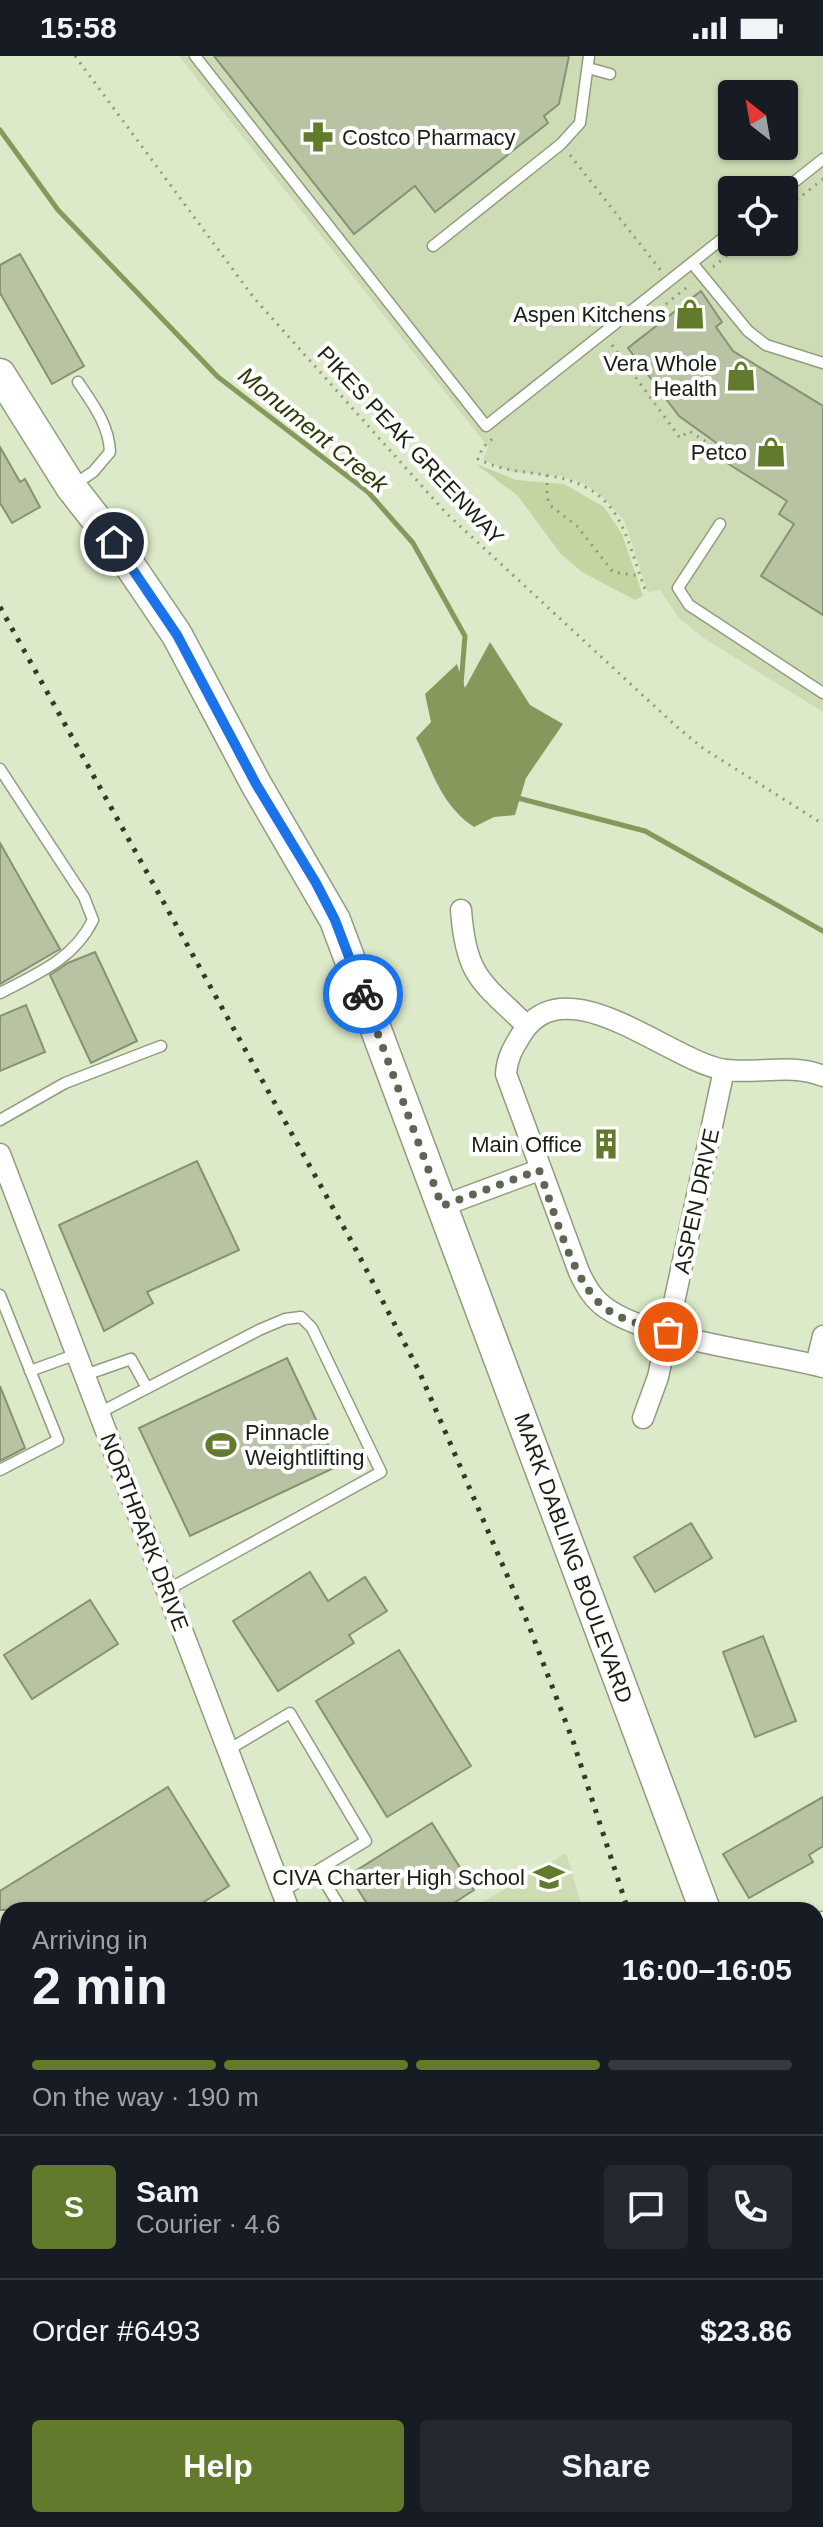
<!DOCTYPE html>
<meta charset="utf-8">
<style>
:root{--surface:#171b24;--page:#242831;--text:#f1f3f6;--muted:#9ea1a6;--line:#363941;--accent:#627a2c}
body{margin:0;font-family:Arial,sans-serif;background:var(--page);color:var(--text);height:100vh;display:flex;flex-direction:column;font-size:30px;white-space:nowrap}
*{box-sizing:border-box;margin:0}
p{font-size:26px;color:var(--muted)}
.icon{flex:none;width:44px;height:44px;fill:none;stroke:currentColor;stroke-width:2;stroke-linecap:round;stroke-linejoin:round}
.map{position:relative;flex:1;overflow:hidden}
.sheet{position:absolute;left:0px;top:1846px;width:824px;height:626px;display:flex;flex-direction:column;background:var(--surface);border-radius:24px 24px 0 0;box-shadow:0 2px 6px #0004}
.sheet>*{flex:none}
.needle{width:52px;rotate:329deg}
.fabs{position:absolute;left:718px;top:24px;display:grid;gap:16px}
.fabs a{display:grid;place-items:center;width:80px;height:80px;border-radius:8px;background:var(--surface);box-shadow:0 2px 6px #0004;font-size:40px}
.pin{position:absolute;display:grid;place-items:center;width:68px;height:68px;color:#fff;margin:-34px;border:4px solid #fff;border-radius:50%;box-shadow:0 2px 8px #0007}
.courier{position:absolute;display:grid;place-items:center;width:80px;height:80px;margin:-40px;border:6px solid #1a73e8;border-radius:50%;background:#fff;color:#222;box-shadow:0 2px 10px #0007}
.head em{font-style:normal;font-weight:700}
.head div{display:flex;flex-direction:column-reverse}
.head{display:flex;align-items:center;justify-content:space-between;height:136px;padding:0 32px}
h1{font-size:52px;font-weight:700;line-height:60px}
.bar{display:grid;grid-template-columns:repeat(4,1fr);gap:12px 8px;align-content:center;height:96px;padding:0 32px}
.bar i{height:10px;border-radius:6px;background:var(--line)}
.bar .selected{background:var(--accent)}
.bar p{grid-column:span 4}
.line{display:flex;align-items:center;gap:20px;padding:0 32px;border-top:2px solid var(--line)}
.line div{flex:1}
.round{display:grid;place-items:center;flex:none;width:84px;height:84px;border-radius:8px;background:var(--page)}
.button{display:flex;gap:16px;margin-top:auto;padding:16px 32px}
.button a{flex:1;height:92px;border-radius:8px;background:var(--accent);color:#fff;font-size:32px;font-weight:700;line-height:92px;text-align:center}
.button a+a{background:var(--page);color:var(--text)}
.status{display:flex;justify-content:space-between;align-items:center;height:56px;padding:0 40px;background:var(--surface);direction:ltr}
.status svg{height:22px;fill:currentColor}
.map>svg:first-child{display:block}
.built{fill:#cedcb6;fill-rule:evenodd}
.green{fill:#c3d6a2}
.water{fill:#84995b}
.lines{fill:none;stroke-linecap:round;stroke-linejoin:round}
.stream{stroke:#84995b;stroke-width:5}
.building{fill:#b8c3a4;stroke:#879274;stroke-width:2}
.lane-casing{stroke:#919c7e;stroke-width:13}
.street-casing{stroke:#919c7e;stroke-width:23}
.secondary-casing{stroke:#919c7e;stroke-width:33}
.highway-casing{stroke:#919c7e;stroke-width:41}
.path{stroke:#909a81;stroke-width:3;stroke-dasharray:2 6;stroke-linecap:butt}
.lane{stroke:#fff;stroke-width:10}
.street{stroke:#fff;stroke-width:20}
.secondary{stroke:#fff;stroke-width:30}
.highway{stroke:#fff;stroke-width:38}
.rail{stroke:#343a2b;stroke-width:5;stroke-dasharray:4 8;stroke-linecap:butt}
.done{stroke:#5e6653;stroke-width:8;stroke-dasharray:0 14.4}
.route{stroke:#1a73e8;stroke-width:10}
.labels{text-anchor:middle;stroke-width:8;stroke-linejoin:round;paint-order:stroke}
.poi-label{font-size:22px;fill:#1a1f13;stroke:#fff;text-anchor:end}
.street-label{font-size:22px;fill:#1a1f13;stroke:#fff}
.water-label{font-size:24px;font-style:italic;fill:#2c3a09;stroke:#fff}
</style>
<div class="status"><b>15:58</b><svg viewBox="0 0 49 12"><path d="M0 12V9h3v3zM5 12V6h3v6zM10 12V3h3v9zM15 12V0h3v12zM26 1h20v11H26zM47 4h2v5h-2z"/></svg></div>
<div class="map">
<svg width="823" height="2471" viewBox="0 0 823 2471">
<rect width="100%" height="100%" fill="#ddeac9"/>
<g class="built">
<path d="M179,0H823V656L702,581L679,562L660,534L648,536L624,464L606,444L585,428L560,420L513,416L483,404L488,391ZM732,38H784V90H732ZM732,134H784V186H732Z"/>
<polygon points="566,1797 583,1854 480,1854 484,1845"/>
<polygon points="823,1901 823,2075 816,2058 816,1906"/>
</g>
<polygon class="green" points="476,408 516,424 564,428 604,451 622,478 643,540 635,544 582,516 560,497 518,440"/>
<path class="water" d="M490,586L530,649L563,668L526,722L515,759L494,761L474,771C441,749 433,716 416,682L431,666L425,638L457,608L465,632Z"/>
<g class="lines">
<g class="stream">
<polyline points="0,74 58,154 218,321 368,436 413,487 465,580 461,629"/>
<polyline points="514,741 645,775 823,875"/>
</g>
</g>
<g class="building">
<polygon points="214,0 569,0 559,48 544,60 548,67 435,156 415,130 354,178"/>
<polygon points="20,198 84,310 52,328 0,237 0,209"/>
<polygon points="701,235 722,266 716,271 733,295 823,350 823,559 761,520 794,468 779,458 787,445 716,400 722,391 679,360 628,292"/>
<polygon points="0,391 20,426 25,423 40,451 12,467 0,447"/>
<polygon points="0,787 60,893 0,928"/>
<polygon points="95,896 137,985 91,1007 50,919 68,907"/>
<polygon points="26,949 45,996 0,1015 0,960"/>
<polygon points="197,1105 239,1194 147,1236 153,1247 104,1275 59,1169"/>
<polygon points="287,1302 338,1410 190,1480 139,1372"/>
<polygon points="0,1330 25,1392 0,1405"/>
<polygon points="691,1467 712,1502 655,1536 634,1501"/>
<polygon points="310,1516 328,1545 365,1521 387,1555 349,1579 354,1587 278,1635 233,1565"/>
<polygon points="90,1544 118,1588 32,1643 4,1599"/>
<polygon points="763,1580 796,1665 755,1681 723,1596"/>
<polygon points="399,1594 471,1710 387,1761 316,1645"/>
<polygon points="168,1731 229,1830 191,1854 0,1854 0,1835"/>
<polygon points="823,1741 823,1790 809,1799 813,1806 749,1842 723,1798"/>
<polygon points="432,1767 474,1834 443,1854 371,1854 349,1819"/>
</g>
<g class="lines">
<g class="lane-casing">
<g id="lane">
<polyline points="195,0 486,370 732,175"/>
<polyline points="588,12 610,18"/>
<polyline points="784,134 823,103"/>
<polyline points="433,190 561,88 580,67 589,0"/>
<polyline points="692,207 748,275 766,289 823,307"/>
<path d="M72,430L93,416L110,396C109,369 93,348 78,326"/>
<polyline points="720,468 678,532 689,549 823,637"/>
<path d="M0,713L84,841L93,864C74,903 37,918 0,937"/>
<polyline points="0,1064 65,1027 161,990"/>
<polyline points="0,1239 58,1384 0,1414"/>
<polyline points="30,1315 77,1298"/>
<polyline points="85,1319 131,1303 147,1332"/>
<polyline points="99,1357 259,1274 285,1263 301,1261 312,1272 381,1416 167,1534"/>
<polyline points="228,1694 290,1657 366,1785 282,1836"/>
<polyline points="318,1815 342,1854"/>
<polyline points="816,2089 823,2085"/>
<polyline points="0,2188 8,2183"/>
<polyline points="0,2257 8,2281"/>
<polyline points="78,2464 82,2471"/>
<polyline points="570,2464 574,2471"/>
<polyline points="751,2464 754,2471"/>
<polyline points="162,2471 173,2464"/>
<polyline points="270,2471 270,2470"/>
<polyline points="546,2471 562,2464"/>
</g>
</g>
<g class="street-casing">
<g id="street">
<path d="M461,854C466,921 481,925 527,970"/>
<path d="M823,1020C792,1007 759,1018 726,1014C671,1007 565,906 521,979C513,992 507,1002 506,1018L579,1216C586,1231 594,1245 609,1254C654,1284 766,1296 823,1311"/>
<polyline points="0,1098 289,1854"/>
<polyline points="442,1150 539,1114"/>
<polyline points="816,1309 823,1280"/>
<polyline points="643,1362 658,1321 724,1014"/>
<polyline points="816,1871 823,1866"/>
<polyline points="523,2464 526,2471"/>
</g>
</g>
<g class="secondary-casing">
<g id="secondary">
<polyline points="0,318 71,431 114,486 177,579 256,728 335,864 705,1854"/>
<polyline points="816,2152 823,2169"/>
</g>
</g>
<g class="highway-casing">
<polyline id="highway" points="0,2444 9,2471"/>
</g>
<g class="path">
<polyline points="75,0 254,242 446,457 677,671 704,693 823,768"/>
<polyline points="570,99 662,216"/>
<polyline points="784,154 823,123"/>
<polyline points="713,211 744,186"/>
<polyline points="647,263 691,228"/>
<polyline points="612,289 680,382 689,375 716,392"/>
<path d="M492,383L483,391L478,403C504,416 524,415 551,420C624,433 624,480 647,538"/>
<polyline points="547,419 547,442 551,450 577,470 613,516 640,520"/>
</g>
<use href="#lane" class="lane"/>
<use href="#street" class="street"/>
<use href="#secondary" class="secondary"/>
<use href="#highway" class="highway"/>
<g class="rail">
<polyline points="0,551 354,1190 419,1315 529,1570 573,1685 628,1854"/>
<polyline points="804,2464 806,2471"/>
</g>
</g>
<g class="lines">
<path class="done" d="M363,938L442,1150L539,1114C554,1153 573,1231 608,1254C626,1266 648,1270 668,1276"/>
<polyline class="route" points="114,486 177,579 256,728 316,827 335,864 363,938"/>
</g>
<defs>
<g id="pharmacy-bare" transform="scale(2.4)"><path d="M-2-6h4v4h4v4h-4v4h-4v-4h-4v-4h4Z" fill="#627a2c" stroke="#fff" stroke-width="2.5" paint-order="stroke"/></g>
<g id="shop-bare" transform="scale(2.4)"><path d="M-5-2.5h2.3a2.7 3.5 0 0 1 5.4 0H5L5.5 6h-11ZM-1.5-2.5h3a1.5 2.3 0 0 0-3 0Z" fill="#627a2c" stroke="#fff" stroke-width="2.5" paint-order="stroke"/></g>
<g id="building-bare" transform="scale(2.4)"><path d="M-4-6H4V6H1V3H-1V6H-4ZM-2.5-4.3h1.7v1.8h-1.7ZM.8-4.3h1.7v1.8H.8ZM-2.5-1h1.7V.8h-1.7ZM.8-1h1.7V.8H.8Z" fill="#627a2c" stroke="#fff" stroke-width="2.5" paint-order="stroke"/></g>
<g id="stadium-bare" transform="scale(2.4)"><path d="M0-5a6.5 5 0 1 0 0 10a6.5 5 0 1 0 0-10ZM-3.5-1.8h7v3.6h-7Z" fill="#627a2c" stroke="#fff" stroke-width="2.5" paint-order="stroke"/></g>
<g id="school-bare" transform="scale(2.4)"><path d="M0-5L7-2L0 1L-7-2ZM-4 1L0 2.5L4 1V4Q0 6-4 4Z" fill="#627a2c" stroke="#fff" stroke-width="2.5" paint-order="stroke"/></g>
</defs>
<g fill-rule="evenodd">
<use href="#pharmacy-bare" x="318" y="81"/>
<use href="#shop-bare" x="690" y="258"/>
<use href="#shop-bare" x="741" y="320"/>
<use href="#shop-bare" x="771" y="396"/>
<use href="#building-bare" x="606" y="1088"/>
<use href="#stadium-bare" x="221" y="1389"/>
<use href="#school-bare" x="549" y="1821"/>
</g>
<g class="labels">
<g class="poi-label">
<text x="342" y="89" text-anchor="start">Costco Pharmacy</text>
<text x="666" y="266">Aspen Kitchens</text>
<text x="717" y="315">Vera Whole<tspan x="717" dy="25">Health</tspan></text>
<text x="747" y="404">Petco</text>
<text x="582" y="1096">Main Office</text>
<text x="245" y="1384" text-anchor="start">Pinnacle<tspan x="245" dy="25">Weightlifting</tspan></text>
<text x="525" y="1829">CIVA Charter High School</text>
</g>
<g class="street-label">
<text transform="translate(411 389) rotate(47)" y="8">PIKES PEAK GREENWAY</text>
<text transform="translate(696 1145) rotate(-78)" y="8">ASPEN DRIVE</text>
<text transform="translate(145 1476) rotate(69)" y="8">NORTHPARK DRIVE</text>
<text transform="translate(574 1502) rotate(70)" y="8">MARK DABLING BOULEVARD</text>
</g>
<g class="water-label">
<text transform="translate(313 374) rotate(39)" y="8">Monument Creek</text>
</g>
</g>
</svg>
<div class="fabs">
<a><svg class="needle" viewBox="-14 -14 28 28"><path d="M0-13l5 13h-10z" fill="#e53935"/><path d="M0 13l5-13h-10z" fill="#9ea1a6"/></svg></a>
<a><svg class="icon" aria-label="locate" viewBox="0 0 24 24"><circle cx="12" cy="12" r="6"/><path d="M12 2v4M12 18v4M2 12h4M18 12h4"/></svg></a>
</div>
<div class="pin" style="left:668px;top:1276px;background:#ea580c"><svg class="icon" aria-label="bag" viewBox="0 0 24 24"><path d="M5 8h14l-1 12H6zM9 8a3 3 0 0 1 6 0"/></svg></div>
<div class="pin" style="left:114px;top:486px;background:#1f2937"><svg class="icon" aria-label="home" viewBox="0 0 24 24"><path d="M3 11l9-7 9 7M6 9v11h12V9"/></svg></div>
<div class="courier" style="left:363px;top:938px"><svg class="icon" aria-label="bike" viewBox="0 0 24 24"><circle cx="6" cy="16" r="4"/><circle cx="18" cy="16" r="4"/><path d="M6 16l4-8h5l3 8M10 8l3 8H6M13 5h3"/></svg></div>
<section class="sheet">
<div class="head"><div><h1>2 min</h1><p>Arriving in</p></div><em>16:00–16:05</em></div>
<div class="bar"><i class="selected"></i><i class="selected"></i><i class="selected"></i><i></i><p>On the way · 190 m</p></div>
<div class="line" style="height:144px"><b class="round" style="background:var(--accent);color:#fff">S</b><div><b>Sam</b><p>Courier · 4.6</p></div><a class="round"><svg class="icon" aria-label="chat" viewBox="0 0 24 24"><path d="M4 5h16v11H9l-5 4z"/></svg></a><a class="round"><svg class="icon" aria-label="phone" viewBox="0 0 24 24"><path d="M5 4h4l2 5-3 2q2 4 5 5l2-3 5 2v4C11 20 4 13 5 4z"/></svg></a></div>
<div class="line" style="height:104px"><div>Order #6493</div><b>$23.86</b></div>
<div class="button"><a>Help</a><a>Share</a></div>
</section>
</div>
